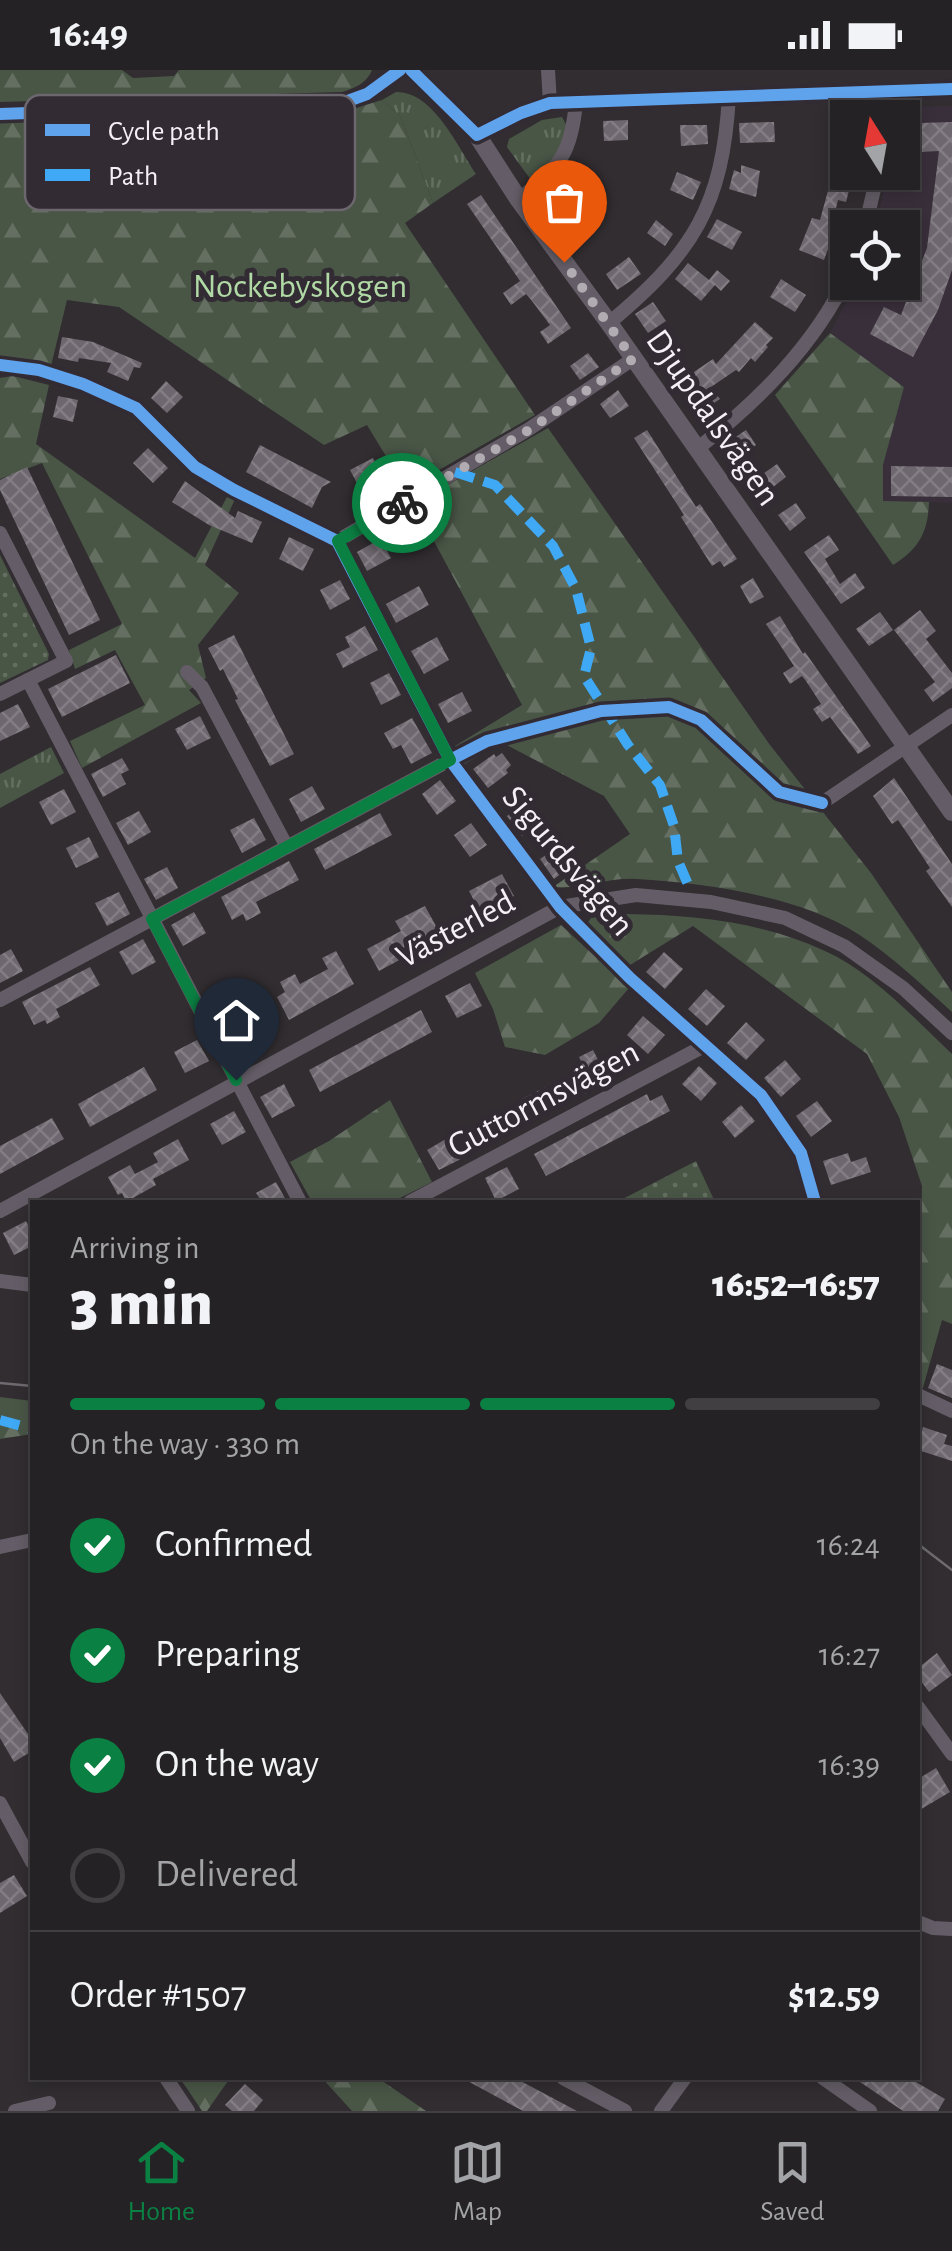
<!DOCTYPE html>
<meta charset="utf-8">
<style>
:root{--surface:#252225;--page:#312f32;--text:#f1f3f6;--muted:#a3a4a7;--line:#423f42;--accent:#0b8043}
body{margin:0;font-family:"Alegreya Sans",sans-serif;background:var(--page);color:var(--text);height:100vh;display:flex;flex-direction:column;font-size:38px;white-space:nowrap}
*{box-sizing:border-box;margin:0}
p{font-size:32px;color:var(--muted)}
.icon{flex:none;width:55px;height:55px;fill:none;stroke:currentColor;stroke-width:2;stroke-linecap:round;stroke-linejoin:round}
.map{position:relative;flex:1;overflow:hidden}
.drawer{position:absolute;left:30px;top:1130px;width:890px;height:880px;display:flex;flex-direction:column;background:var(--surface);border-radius:0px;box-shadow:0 5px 15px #0003,0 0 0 2px var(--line)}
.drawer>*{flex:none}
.needle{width:65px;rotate:349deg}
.controls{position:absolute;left:830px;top:30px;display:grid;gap:20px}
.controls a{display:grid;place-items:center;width:90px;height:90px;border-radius:0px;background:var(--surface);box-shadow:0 5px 15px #0003,0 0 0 2px var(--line);font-size:50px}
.pin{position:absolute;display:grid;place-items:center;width:85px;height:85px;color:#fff;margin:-102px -42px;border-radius:50% 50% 50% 0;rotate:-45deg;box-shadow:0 0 10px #0007}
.pin .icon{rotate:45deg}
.courier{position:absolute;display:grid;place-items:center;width:100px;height:100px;margin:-50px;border:8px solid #0b8043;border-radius:50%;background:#fff;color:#222;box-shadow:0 2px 12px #0007}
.summary em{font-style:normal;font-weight:800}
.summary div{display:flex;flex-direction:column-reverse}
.summary{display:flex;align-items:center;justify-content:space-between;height:170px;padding:0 40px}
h1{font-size:65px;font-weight:800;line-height:75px}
.bar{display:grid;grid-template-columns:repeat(4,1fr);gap:15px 10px;align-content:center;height:120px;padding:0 40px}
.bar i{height:12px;border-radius:8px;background:var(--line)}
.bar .active{background:var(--accent)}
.bar p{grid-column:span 4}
.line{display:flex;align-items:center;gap:25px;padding:0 40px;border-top:2px solid var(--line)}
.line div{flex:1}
ol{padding:0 40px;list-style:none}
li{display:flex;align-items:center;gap:30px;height:110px}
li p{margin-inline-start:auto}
li .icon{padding:10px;border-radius:50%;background:var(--accent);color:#fff;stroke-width:4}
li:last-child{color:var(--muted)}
li i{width:55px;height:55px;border:5px solid var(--line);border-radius:50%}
.status{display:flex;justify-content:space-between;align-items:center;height:70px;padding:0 50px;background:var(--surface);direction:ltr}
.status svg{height:28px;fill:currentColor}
.tab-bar{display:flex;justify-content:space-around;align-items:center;height:140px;border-top:2px solid var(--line);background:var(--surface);font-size:28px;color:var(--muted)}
.tab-bar a{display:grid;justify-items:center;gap:5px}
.tab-bar .active{color:var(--accent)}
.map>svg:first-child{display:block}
.built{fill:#392f3b}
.grass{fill:url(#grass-tufts)}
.forest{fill:url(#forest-firs)}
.park{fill:url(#park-dots)}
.building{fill:url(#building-cross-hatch)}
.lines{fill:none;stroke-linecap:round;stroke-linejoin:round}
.minor{stroke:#645d67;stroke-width:14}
.tertiary{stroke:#645d67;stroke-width:18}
.tram{stroke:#6e6a70;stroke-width:2.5}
.quiet{stroke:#3fa9f5;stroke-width:10;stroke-dasharray:20 10;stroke-linecap:butt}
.cycleway-casing{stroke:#322b33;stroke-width:19}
.cycleway{stroke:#60a3ed;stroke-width:12}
.done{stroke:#b0acb1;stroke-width:10;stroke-dasharray:0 18}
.route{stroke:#0b8043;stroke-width:12}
.labels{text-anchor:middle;stroke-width:10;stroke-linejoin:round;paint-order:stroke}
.park-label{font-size:35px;fill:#b0d9a5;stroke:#322b33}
.street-label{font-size:35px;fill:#f5f0f6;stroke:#322b33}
.key{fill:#322b33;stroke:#6c666e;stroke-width:2.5}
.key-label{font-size:28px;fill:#f5f0f6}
</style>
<div class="status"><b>16:49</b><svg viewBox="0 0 49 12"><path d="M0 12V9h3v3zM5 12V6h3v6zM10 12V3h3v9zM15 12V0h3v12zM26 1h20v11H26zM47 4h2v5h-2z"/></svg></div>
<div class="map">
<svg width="952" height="2041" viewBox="0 0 952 2041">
<defs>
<pattern id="grass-tufts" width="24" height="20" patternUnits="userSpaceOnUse" patternTransform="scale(2.5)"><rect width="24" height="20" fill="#495646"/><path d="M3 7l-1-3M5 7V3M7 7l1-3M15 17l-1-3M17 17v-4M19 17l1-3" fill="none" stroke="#646f61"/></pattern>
<pattern id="forest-firs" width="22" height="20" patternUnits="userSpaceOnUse" patternTransform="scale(2.5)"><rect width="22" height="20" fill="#495646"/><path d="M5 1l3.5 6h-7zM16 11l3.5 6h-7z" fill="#646f61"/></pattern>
<pattern id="park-dots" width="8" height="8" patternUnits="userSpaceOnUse" patternTransform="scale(2.5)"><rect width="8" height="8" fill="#495646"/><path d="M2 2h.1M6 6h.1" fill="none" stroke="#646f61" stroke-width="1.8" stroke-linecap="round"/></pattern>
<pattern id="building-cross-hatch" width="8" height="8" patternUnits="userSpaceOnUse" patternTransform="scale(2.5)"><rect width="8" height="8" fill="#6e676f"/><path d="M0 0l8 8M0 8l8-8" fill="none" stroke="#837d84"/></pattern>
</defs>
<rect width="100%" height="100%" fill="#312d31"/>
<polygon class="built" points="952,36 952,433 882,431 883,395 904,317 830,263 856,213 902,212 902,158 875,157 888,103 902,102 902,48 894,47 895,37"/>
<g class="grass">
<path d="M396,22C433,21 458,77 476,104L433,133L401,47L382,30Z"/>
<path d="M562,47L568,58C561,81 549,95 531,110L507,77L509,69L542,50Z"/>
<polygon points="51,677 64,703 0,738 0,704"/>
</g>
<g class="forest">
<path d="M0,0H122L133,8L174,6L179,0H372C367,13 355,18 342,22L0,32Z"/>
<polygon points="382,30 401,47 433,133 405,153 535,345 406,419 367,355 324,375 119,237 67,230 51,296 0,286 0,51 124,50 125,108 256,103 261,46 349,40"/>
<path d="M830,263L904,317L883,395V431L929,432C928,462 919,479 893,495L775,325Z"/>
<polygon points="13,306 49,315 36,374 195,488 228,425 235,429 205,495 239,523 198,575 206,608 189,620 201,633 82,698 70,671 145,635 115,580 75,599 69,580 122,554 42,393 0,409 0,308"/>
<path d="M548,358L770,675L871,803L952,922V942C922,915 892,886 858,864C800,826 705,813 637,809C609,807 580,820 553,817L630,764L604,726L501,672L463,695L455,676L522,635L414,434Z"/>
<path d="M627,844C695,845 763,852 825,881C873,903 914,948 952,984V1254L942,1250L922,1321L918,1320L922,1116L899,1047L867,984L693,856L630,895L586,855L591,848Z"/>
<polygon points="561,855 629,918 599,953 545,985 505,977 493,939 475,903"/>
<polygon points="390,1030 432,1112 392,1132 312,1132 290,1092 329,1071"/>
<polygon points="0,1327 32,1331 32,1364 0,1369"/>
<polygon points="180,2008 230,2008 207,2041 202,2041"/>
<polygon points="322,2008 378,2008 426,2041 352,2041"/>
</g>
<g class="park">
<polygon points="0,485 49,584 48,590 0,613"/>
<polygon points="696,1091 715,1132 617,1132"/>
</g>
<g class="building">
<polygon points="628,50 628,70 604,71 603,51"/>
<polygon points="774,52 775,72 740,73 739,53"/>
<polygon points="952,52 952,200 938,240 913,287 870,264 884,237 901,245 927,178 939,81 920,82 920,53"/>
<polygon points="680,55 707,55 708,74 681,76"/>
<polygon points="741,95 760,101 756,127 729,119 734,100 741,103"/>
<polygon points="835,95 847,98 844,111 851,113 846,132 838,130 828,170 831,171 824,190 799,180 812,148 820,150"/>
<polygon points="677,102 701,112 693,130 670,120"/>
<polygon points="569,117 588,144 572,156 552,129"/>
<polygon points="481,125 571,258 548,274 540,262 550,255 532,231 526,224 511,235 503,223 520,211 467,134"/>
<polygon points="717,149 742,162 732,180 707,167"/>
<polygon points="656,150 673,164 665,176 647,163"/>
<polygon points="629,187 641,204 617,220 606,204"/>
<polygon points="688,193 709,210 717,200 730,211 721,221 715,215 701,231 675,209"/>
<polygon points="781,209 806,225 795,242 770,227"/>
<polygon points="653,232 666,251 648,263 635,244"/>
<polygon points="755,252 773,268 766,275 768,277 755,292 751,288 739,302 736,300 711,317 720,329 704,340 682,310 713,289 716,294"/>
<polygon points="62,267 93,272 142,293 140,298 134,297 128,311 107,302 111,293 79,288 78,292 58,288"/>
<polygon points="588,283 599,297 580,310 570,296"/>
<polygon points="166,311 183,327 167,343 151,328"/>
<polygon points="618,320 629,336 610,348 600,334"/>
<polygon points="58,326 78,330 73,352 53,347"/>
<polygon points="647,360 696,437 700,434 737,489 724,497 720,491 712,496 681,447 684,445 634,368"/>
<polygon points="746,360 756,375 738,387 728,372"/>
<polygon points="260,375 331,412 322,417 312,438 246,402"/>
<polygon points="148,378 168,398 153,413 133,393"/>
<polygon points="373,388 390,419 367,432 350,400"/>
<polygon points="777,394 786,407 764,424 754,410"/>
<polygon points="891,396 952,397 952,427 891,426"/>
<polygon points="27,397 100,550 69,565 0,420 0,410"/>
<polygon points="185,411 235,448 238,441 262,452 252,473 209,455 172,432"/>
<polygon points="796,433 806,448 790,461 778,445"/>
<polygon points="829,465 839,480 825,489 840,514 855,503 865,518 841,534 804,482"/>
<polygon points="289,467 314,479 303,501 279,489"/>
<polygon points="380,469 391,488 367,501 357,482"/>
<polygon points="753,508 764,527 750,534 740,516"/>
<polygon points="340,510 350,529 330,540 320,520"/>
<polygon points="419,516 429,535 396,553 386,534"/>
<polygon points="920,540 936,561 926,569 952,603 952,618 933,632 924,620 935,612 894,560"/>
<polygon points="880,542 893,560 869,576 856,559"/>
<polygon points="780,546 803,584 805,582 871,676 858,684 830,647 822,652 813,639 821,634 806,611 802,606 790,614 783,603 794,596 766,554"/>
<polygon points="365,556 378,580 343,598 336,584 350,577 345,567"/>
<polygon points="234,565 294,684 270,696 235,630 238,629 223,599 220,601 208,578"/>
<polygon points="437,567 449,590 424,604 411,581"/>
<polygon points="116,585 130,613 62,647 48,619"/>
<polygon points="389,603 401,625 381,635 370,613"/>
<polygon points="462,622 472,641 448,653 438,634"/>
<polygon points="18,634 30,657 0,671 0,643"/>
<polygon points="200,646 211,668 187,680 175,659"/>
<polygon points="412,648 432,683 411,694 401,675 393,679 384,663"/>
<polygon points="502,683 511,695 506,700 508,703 488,718 473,699 494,684 496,687"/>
<polygon points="122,688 129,700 121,704 126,714 103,727 91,704"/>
<polygon points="894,708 952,794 952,837 926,801 930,798 911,769 898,750 892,754 873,726"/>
<polygon points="440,710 456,731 437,745 422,724"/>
<polygon points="312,716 325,739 301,752 289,729"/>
<polygon points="64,719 76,742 51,755 39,732"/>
<polygon points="528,729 544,750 522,766 507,746"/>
<polygon points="139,741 151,762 128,775 116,753"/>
<polygon points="380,743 392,765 325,800 314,779"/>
<polygon points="254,748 266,770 242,783 230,760"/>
<polygon points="471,753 487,775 470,787 454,765"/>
<polygon points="89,767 99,787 76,798 66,778"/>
<polygon points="559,776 573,795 554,809 540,789"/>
<polygon points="289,791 299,810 256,832 261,843 246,851 243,844 232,850 221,827"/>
<polygon points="167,797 178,818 156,830 144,809"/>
<polygon points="502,804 514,826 481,844 469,821"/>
<polygon points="119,822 130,844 107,856 95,833"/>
<polygon points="425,836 442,867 379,901 367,879 401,861 395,851"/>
<polygon points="194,842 206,863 183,876 171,855"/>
<polygon points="143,869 156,892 132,905 119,882"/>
<polygon points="11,879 23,901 0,913 0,885"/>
<polygon points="336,881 354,914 289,950 277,927 285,922 280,912 295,904 300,914 328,899 322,888"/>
<polygon points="664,882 683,899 665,919 646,902"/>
<polygon points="90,897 100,915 56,939 60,947 47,954 45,950 34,955 22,932"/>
<polygon points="470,913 482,936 457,948 445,926"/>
<polygon points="706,919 725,936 707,956 688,939"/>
<polygon points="421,940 432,962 320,1022 309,1000"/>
<polygon points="245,944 251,955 260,950 266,962 234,979 220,952"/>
<polygon points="643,946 665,965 648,984 627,965"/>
<polygon points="746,952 765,970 746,990 727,973"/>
<polygon points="197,970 209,991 185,1003 174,982"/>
<polygon points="593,980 609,1011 585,1024 573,1001 583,996 579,987"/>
<polygon points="785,990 801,1009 781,1027 764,1008"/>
<polygon points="699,996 717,1013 701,1031 682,1014"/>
<polygon points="144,997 157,1020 90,1057 78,1034"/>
<polygon points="284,1014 295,1036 272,1048 260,1027"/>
<polygon points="546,1017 557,1038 533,1050 522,1029"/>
<polygon points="647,1024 650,1031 662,1025 670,1041 546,1106 534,1084"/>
<polygon points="817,1031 832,1051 811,1067 796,1046"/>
<polygon points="741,1035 755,1051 735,1068 722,1052"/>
<polygon points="234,1041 246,1062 222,1075 210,1054"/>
<polygon points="499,1045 508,1063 490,1073 481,1055"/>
<polygon points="52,1048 64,1069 0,1104 0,1076"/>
<polygon points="451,1066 463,1088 439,1100 427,1080"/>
<polygon points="178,1069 189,1090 153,1109 156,1115 126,1132 122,1123 118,1125 108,1107 130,1095 135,1104 158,1092 153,1083"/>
<polygon points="848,1083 851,1092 866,1087 871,1102 831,1115 823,1091"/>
<polygon points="507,1097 519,1119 496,1131 485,1108"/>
<polygon points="276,1112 287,1132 262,1132 256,1123"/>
<polygon points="26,1151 32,1163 32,1176 14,1185 3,1163"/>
<polygon points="937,1294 952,1300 952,1328 928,1318"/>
<polygon points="923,1357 947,1365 944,1374 952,1376 952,1391 918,1380"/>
<polygon points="937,1583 952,1605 929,1622 918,1607 918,1598"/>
<polygon points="0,1623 32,1670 32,1681 14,1692 0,1668"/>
<polygon points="936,1698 950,1722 918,1741 918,1709"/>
<polygon points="14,1805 27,1826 0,1843 0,1813"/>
<polygon points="462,2008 515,2008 577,2041 523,2041"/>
<polygon points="854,2008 909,2008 945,2029 938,2041 903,2041"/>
<polygon points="245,2014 263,2030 254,2041 232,2041 225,2035"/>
</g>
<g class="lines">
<g class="minor">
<polyline points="548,0 550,33"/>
<polyline points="880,21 881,48"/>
<polyline points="0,44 345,32 367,24 400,0"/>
<path d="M519,130C559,95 571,87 576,32"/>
<polyline points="865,158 878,102"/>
<path d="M609,253C693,183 723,136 729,25"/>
<polyline points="0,295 39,300 83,314 136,338 195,397 234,420 337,471 450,690 560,837 630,908 761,1025 801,1083 815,1132"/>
<path d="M697,379C758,331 814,276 848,205"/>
<polyline points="0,463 66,591 0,624"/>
<polyline points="337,471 529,359 633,289"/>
<polyline points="187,602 202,617 287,777"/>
<polyline points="28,610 300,1132"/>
<polyline points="822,733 952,645"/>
<polyline points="0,930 450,690"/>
<polyline points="410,1132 704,976"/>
<polyline points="0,1141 560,837 636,825 711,832 785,848 844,876 903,918 952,963"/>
<polyline points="0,1211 32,1215"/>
<polyline points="918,1325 952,1341"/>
<polyline points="0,1477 32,1470"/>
<polyline points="918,1637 952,1684"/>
<polyline points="0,1733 32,1792"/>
<polyline points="918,1852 933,1858 952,1859"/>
<polyline points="166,2008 188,2041"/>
<polyline points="563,2008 625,2041"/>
<polyline points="823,2008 870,2041"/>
<polyline points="15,2041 49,2033"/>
<polyline points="661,2041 685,2008"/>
</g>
<g class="tertiary">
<polyline points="411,0 477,65 519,130 609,253 952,742"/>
<polyline points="477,65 521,43 550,33 952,19"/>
</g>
<g class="tram">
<polyline points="0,1313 32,1316"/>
<polyline points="918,1474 952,1500"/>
</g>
<g class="quiet">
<polyline points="455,402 495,415 553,476 576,519 591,578 584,606 628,675 660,715 674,756 678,791 690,819"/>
<polyline points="0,1350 32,1359"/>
</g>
<g class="cycleway-casing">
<g id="cycleway">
<polyline points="411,0 477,65 521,43 550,33 952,19"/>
<polyline points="0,44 345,32 367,24 400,0"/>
<polyline points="0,295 39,300 83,314 136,338 195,397 234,420 337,471 450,690 560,837 630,908 761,1025 801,1083 815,1132"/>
<polyline points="450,690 487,671 601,641 669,637 701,650 779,722 822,733"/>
</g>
</g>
<use href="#cycleway" class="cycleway"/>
</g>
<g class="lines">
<polyline class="done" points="402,433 529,360 633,289 564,192"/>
<polyline class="route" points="236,1010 152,849 450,690 338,471 402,433"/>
</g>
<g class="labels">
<g class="park-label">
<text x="300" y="227">Nockebyskogen</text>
</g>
<g class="street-label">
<text transform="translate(714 347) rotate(55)" y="12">Djupdalsvägen</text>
<text transform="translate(569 790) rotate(50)" y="12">Sigurdsvägen</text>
<text transform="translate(455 858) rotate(-28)" y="12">Västerled</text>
<text transform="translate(543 1028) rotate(-28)" y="12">Guttormsvägen</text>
</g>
</g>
<rect x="25" y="25" width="330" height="115" rx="15" class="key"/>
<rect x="45" y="54" width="45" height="12" fill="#60a3ed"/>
<rect x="45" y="99" width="45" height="12" fill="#3fa9f5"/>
<g class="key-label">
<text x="108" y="70">Cycle path</text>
<text x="108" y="115">Path</text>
</g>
</svg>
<div class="controls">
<a><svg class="needle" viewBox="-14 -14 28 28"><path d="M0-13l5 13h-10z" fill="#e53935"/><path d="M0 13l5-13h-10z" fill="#a3a4a7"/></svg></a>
<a><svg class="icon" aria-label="locate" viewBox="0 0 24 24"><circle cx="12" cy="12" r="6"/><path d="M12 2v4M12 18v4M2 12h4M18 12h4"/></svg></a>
</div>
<div class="pin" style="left:564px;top:192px;background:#ea580c"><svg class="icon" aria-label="bag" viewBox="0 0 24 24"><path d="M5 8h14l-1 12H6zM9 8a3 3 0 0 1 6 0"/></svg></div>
<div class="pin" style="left:236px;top:1010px;background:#1f2937"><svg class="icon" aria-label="home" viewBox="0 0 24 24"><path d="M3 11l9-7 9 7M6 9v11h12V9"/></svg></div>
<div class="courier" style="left:402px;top:433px"><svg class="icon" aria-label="bike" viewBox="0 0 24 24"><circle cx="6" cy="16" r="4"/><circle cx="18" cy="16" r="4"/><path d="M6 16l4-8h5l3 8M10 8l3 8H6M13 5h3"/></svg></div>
<section class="drawer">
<div class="summary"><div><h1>3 min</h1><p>Arriving in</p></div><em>16:52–16:57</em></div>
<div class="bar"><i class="active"></i><i class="active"></i><i class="active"></i><i></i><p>On the way · 330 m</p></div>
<ol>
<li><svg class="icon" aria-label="check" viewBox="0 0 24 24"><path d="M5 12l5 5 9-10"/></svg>Confirmed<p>16:24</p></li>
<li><svg class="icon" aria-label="check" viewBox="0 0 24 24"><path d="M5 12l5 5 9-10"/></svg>Preparing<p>16:27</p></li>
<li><svg class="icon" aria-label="check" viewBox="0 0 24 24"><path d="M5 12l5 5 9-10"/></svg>On the way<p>16:39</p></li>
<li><i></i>Delivered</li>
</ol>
<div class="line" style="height:130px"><div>Order #1507</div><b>$12.59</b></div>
</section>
</div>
<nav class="tab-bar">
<a class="active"><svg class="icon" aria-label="home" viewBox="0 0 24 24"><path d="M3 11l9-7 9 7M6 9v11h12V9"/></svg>Home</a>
<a><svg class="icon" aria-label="map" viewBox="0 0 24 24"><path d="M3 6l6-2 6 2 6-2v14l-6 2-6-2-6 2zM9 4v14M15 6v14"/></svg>Map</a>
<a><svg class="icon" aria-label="saved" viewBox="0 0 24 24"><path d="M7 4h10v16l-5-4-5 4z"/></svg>Saved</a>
</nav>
